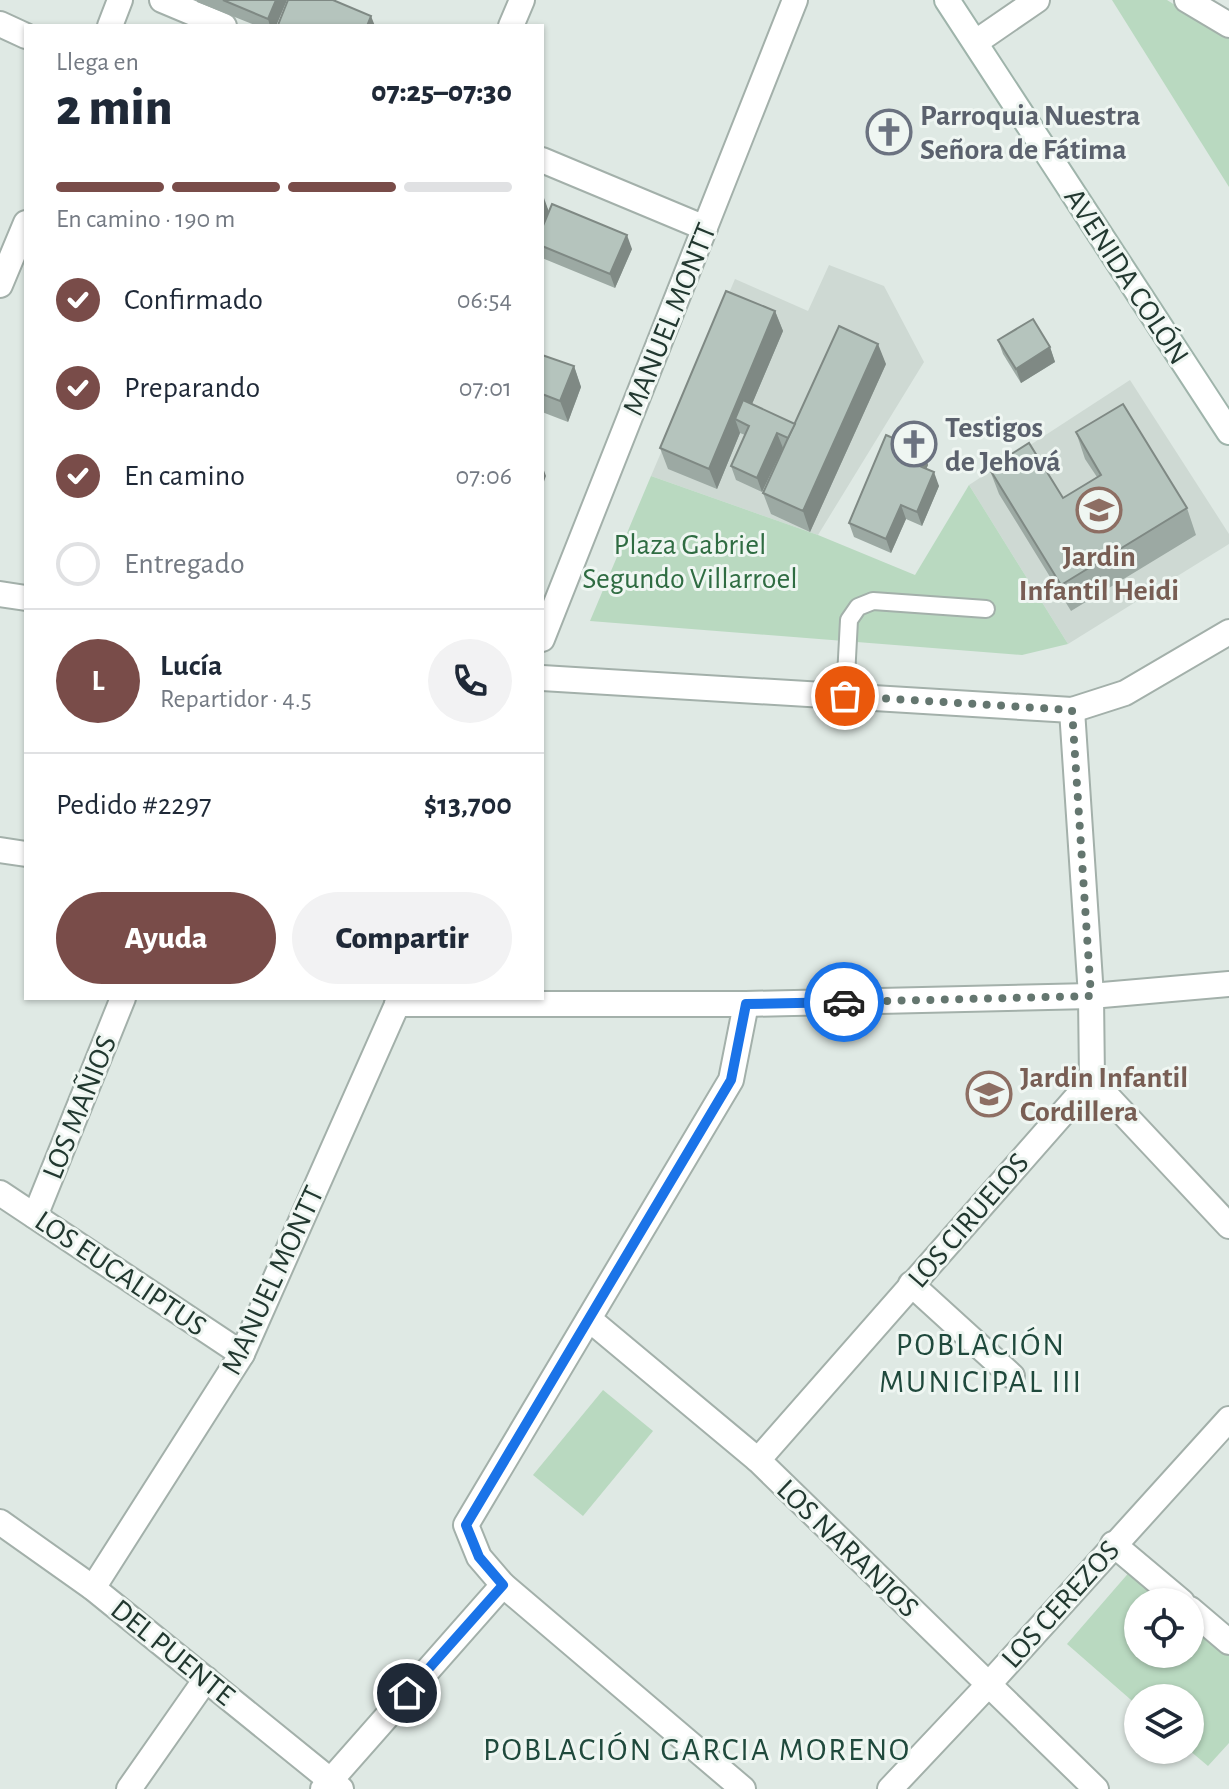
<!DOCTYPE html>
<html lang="es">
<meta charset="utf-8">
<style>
:root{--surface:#fff;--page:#f2f2f3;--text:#1f2937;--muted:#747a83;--line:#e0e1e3;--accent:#794c49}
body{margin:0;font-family:"Alegreya Sans",sans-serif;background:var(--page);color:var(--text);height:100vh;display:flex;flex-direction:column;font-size:30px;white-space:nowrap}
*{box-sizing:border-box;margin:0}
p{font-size:26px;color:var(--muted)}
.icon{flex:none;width:44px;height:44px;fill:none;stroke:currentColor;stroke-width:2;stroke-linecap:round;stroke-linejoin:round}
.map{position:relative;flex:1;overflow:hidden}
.details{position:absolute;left:24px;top:24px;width:520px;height:976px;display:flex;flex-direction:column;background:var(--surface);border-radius:0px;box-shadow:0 2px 6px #0004}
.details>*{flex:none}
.tools{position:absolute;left:1124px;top:1588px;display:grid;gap:16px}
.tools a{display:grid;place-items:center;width:80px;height:80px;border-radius:50%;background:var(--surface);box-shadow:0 2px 6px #0004;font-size:40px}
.pin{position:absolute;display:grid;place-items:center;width:68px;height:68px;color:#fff;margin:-34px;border:4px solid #fff;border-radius:50%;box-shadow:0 2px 8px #0007}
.courier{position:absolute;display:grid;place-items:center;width:80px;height:80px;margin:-40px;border:6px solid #1a73e8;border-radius:50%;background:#fff;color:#222;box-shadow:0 2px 10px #0007}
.headline em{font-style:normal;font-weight:800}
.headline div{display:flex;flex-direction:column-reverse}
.headline{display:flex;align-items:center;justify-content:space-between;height:136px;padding:0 32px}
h1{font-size:52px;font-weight:800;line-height:60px}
.bar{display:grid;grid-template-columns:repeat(4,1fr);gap:12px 8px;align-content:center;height:96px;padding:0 32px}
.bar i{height:10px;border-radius:6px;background:var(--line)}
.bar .active{background:var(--accent)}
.bar p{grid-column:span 4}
.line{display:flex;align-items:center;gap:20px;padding:0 32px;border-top:2px solid var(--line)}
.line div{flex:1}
.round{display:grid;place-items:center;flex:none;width:84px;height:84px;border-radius:42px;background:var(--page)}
ol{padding:0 32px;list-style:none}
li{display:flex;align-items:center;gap:24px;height:88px}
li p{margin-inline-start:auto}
li .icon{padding:8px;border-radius:50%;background:var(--accent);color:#fff;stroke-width:4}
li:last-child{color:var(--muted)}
li i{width:44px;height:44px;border:4px solid var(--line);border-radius:50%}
.primary-button{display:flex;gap:16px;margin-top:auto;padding:16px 32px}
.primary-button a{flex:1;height:92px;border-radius:48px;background:var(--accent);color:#fff;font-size:32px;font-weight:800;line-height:92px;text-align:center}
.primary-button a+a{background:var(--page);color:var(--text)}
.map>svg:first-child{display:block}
.built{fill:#ced9d3}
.green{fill:#b9d9c0}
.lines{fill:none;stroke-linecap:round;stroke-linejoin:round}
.service-casing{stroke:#a3b0aa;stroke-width:20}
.minor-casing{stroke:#a3b0aa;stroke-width:28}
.tertiary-casing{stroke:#a3b0aa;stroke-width:28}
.secondary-casing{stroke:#9fb4ab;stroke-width:28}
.service{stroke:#fff;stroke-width:16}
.minor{stroke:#fff;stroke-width:24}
.tertiary{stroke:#fff;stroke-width:24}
.secondary{stroke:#fff;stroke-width:24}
.wall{fill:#9ca9a3}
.shaded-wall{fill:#7f8984}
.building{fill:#b5c4bd;stroke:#7f8984;stroke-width:2}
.done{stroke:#64766f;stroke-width:8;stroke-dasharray:0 14.4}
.route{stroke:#1a73e8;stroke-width:10}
.labels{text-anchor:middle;stroke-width:6;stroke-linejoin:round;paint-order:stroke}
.worship-label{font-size:30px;font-weight:bold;fill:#5b616d;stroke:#eff6f2;text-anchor:start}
.street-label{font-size:30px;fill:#223830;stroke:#eff6f2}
.park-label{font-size:30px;fill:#2f6c42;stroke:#eff6f2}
.education-label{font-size:30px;font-weight:bold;fill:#785e54;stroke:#eff6f2}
.neighbourhood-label{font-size:32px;letter-spacing:2px;fill:#1f493c;stroke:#eff6f2}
</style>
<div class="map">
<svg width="1229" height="1789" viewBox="0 0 1229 1789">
<rect width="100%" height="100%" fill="#dfe9e4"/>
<g class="built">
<polygon points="829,265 884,286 924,362 818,535 651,476 735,279 808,311"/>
<polygon points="1130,380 1229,534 1229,544 1068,644 969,485"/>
</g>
<g class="green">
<polygon points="1112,0 1167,0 1229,39 1229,187"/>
<polygon points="651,476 818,535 915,575 969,485 1068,644 1022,655 590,621"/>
<polygon points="603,1390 653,1431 583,1516 533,1475"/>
<polygon points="1132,1569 1170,1602 1138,1602 1138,1654 1190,1654 1190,1620 1229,1653 1229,1743 1208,1766 1189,1750 1190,1698 1138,1698 1138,1706 1067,1644"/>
</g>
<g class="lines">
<g class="service-casing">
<polyline id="service" points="845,696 849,620 858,607 873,601 986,609"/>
</g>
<g class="minor-casing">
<g id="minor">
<polyline points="162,0 224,26"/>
<polyline points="1187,0 1229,25"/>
<polyline points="0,24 26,36"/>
<polyline points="110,26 120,0"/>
<polyline points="511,26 522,0"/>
<polyline points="976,42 1037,0"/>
<polyline points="542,160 705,228"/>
<polyline points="0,285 26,223"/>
<polyline points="542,639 795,0"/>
<polyline points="0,850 26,854"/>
<polyline points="397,1004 746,1004 1091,996 1229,984"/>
<polyline points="1092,1080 1229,1226"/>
<polyline points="0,1193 242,1354"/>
<polyline points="35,1216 123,998"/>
<polyline points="911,1284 1012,1376"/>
<polyline points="589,1319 758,1460 1096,1789"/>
<polyline points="758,1460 1092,1080 1091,996 1072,710"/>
<polyline points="0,1522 93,1588 341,1789"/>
<polyline points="1113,1544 1182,1602"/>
<polyline points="503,1585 743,1789"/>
<polyline points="93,1588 242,1354 400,998"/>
<polyline points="1190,1609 1229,1642"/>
<polyline points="129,1789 206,1679"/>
<polyline points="323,1789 503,1585 479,1557 466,1525 731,1080 746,1004"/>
<polyline points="890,1789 989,1684 1229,1419"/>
</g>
</g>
<g class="tertiary-casing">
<g id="tertiary">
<polyline points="0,594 26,598"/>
<polyline points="542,678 1072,710 1125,693 1229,632"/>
</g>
</g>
<g class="secondary-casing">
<polyline id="secondary" points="947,0 1229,432"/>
</g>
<use href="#service" class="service"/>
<use href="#minor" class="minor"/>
<use href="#tertiary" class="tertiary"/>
<use href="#secondary" class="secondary"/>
</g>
<g class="wall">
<polygon points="197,0 287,0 276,26 257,26 197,2"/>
<polygon points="542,197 549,212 632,249 615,288 542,258"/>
<polygon points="775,311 783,331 752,404 795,424 886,364 810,532 771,514 763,493 784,448 783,448 762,492 736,480 731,466 745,435 740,433 717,489 668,469 660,448"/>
<polygon points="998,340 1050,347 1055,362 1021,383 1003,354"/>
<polygon points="542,355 574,366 581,387 568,422 542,412"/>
<polygon points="1076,432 1187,508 1196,535 1071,611 999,494 989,468 1063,498 1097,477 1085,459"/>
<polygon points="923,451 928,465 926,469 939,486 922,526 906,519 891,553 854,537 849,523"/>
</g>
<g class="shaded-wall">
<polygon points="276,0 287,0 276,26 270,26 268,19"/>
<polygon points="371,16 375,26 367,26"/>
<polygon points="544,198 549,212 542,228 542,202"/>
<polygon points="627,235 632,249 615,288 610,274"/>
<polygon points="775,311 783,331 744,423 735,419 740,433 717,489 709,469"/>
<polygon points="878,344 886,364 810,532 803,511"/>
<polygon points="1050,347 1055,362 1021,383 1016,369"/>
<polygon points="574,366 581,387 568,422 560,401"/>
<polygon points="777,433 783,448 762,492 757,478"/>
<polygon points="923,451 928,465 922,479 917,465"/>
<polygon points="542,465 546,476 542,487"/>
<polygon points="934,472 939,486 922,526 917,512"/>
<polygon points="901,505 906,519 891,553 886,539"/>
</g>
<g class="building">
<polygon points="223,0 276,0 268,19"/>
<polygon points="288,0 333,0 371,16 367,26 280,26 278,25"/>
<polygon points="552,204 627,235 610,274 542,246 542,228"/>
<polygon points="726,291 775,311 709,469 660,448"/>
<polygon points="1033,319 1050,347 1016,369 998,340"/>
<polygon points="839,326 878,344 803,511 763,493"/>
<polygon points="542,355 574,366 560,401 542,394"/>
<polygon points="743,400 795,424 788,438 777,433 757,478 731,466 749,426 735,419"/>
<polygon points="1123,404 1187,508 1061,585 989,468 1029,443 1063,498 1101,475 1076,432"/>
<polygon points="886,435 923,451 917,465 934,472 917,512 901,505 886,539 849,523"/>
</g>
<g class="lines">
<polyline class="done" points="844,1002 1091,996 1072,710 845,696"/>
<polyline class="route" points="407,1693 503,1585 479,1557 466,1525 731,1080 746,1004 844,1002"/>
</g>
<defs>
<g id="church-ring" transform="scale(2.3)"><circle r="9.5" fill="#eff6f2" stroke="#6b7280" stroke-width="1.5"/><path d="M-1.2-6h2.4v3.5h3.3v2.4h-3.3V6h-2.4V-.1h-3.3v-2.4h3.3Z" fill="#6b7280"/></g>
<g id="school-ring" transform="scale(2.3)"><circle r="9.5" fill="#eff6f2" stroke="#8d6e63" stroke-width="1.5"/><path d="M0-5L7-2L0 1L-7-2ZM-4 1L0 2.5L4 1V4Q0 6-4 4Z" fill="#8d6e63"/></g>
</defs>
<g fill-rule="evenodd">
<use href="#church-ring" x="889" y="132"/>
<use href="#church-ring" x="914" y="444"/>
<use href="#school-ring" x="1099" y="510"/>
<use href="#school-ring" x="989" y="1094"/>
</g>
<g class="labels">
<g class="worship-label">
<text x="920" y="125">Parroquia Nuestra<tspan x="920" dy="34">Señora de Fátima</tspan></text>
<text x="945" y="437">Testigos<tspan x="945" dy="34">de Jehová</tspan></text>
</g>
<g class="street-label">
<text transform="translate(1127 276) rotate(57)" y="10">AVENIDA COLÓN</text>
<text transform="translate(669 319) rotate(-68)" y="10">MANUEL MONTT</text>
<text transform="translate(79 1107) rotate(-68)" y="10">LOS MAÑIOS</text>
<text transform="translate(968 1220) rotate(-49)" y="10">LOS CIRUELOS</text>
<text transform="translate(121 1273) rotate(34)" y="10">LOS EUCALIPTUS</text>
<text transform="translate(272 1280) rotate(-65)" y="10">MANUEL MONTT</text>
<text transform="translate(848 1548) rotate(44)" y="10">LOS NARANJOS</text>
<text transform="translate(1060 1604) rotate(-48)" y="10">LOS CEREZOS</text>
<text transform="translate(173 1652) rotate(39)" y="10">DEL PUENTE</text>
</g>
<g class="park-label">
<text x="690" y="554">Plaza Gabriel<tspan x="690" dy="34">Segundo Villarroel</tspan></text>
</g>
<g class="education-label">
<text x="1099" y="566">Jardin<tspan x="1099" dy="34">Infantil Heidi</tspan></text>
<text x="1020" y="1087" text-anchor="start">Jardin Infantil<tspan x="1020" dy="34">Cordillera</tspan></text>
</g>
<g class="neighbourhood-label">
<text x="981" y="1355">POBLACIÓN<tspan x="981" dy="37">MUNICIPAL III</tspan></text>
<text x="697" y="1760">POBLACIÓN GARCIA MORENO</text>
</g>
</g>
</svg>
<div class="tools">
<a><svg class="icon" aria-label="locate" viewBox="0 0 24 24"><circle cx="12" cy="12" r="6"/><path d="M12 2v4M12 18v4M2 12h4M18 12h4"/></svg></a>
<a><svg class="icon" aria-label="layers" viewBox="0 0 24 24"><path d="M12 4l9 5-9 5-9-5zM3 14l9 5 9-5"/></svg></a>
</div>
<div class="pin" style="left:845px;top:696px;background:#ea580c"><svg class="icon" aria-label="bag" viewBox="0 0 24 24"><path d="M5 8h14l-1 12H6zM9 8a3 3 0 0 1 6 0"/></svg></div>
<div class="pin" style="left:407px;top:1693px;background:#1f2937"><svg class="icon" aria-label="home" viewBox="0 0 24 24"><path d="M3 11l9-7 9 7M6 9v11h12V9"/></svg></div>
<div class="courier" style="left:844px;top:1002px"><svg class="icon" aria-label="car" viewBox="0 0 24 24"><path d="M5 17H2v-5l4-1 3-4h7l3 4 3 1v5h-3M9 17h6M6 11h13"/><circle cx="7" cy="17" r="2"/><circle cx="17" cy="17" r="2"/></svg></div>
<section class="details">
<div class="headline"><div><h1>2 min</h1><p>Llega en</p></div><em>07:25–07:30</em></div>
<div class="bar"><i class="active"></i><i class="active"></i><i class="active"></i><i></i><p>En camino · 190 m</p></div>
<ol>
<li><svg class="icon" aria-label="check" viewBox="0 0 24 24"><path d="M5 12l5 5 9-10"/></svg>Confirmado<p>06:54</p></li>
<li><svg class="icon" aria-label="check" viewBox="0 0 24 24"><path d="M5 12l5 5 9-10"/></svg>Preparando<p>07:01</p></li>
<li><svg class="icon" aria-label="check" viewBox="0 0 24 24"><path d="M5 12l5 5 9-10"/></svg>En camino<p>07:06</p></li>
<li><i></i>Entregado</li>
</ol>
<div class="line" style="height:144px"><b class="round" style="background:var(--accent);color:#fff">L</b><div><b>Lucía</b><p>Repartidor · 4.5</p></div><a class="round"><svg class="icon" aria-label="phone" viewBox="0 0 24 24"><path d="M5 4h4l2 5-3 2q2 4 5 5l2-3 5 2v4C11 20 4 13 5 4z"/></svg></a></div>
<div class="line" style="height:104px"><div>Pedido #2297</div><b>$13,700</b></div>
<div class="primary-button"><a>Ayuda</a><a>Compartir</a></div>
</section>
</div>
